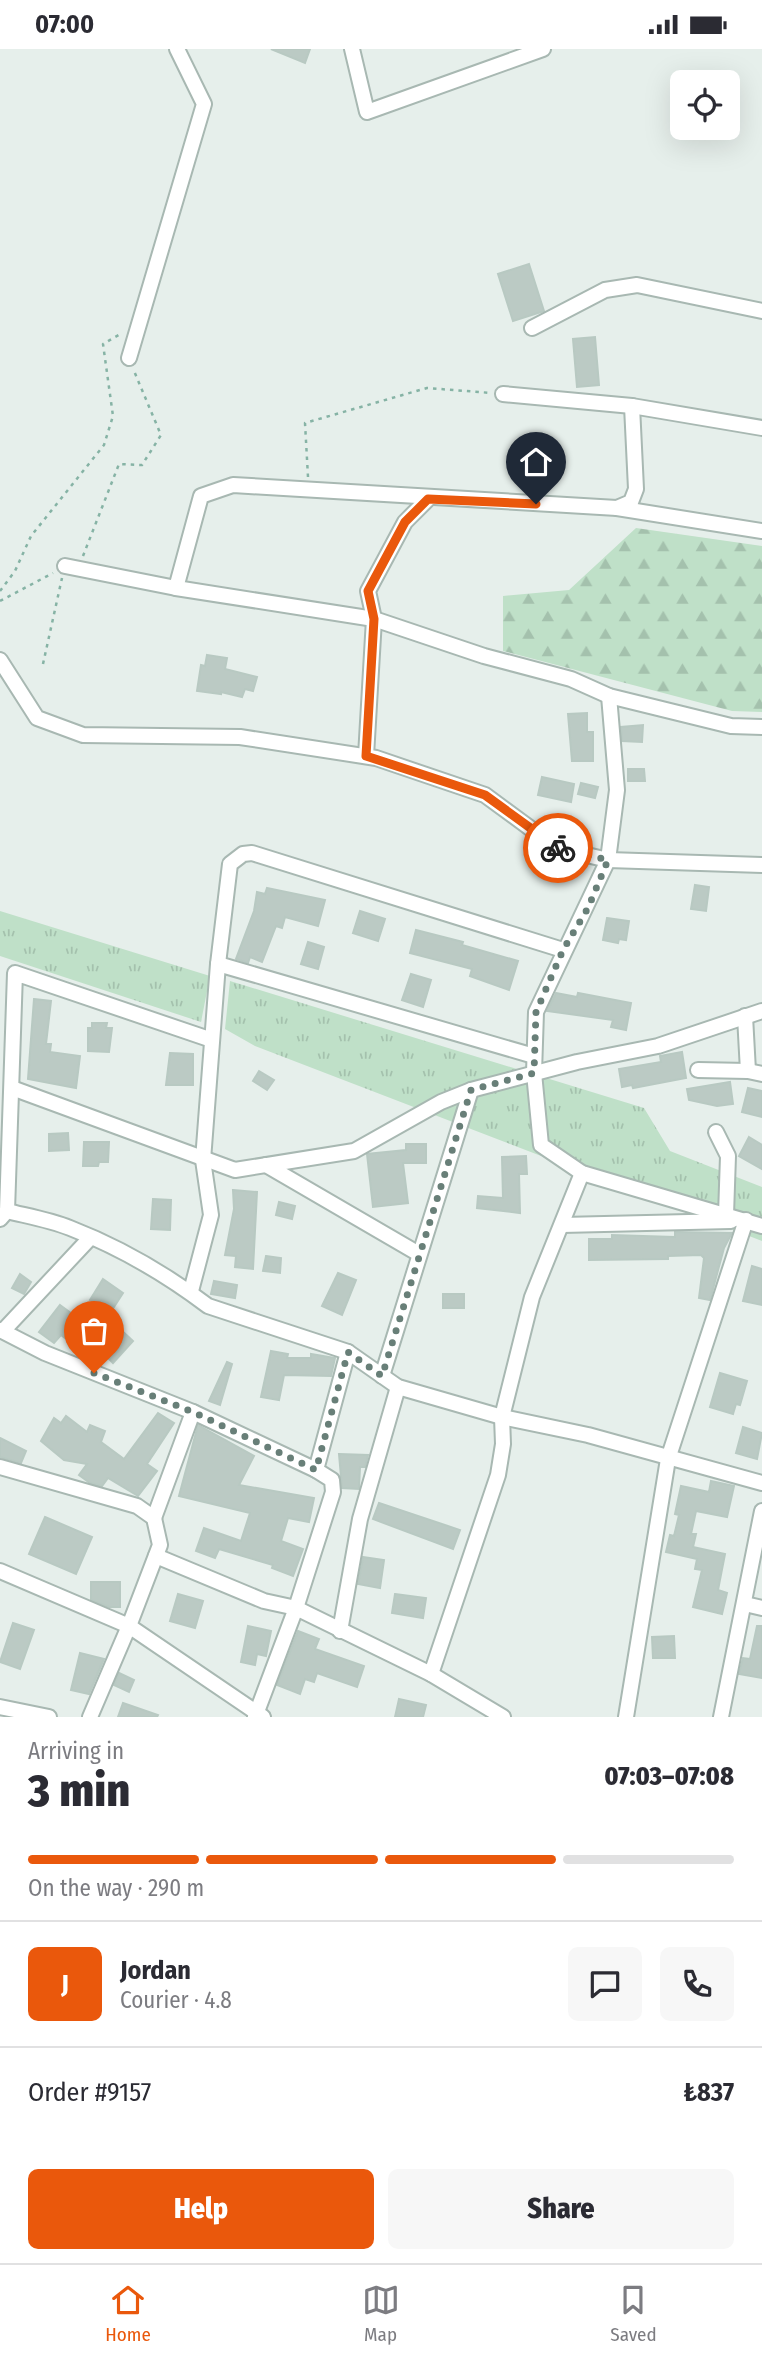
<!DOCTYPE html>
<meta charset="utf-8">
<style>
:root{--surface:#fff;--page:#f7f7f7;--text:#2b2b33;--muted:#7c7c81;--line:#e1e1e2;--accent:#ea580c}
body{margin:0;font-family:"Fira Sans Condensed",sans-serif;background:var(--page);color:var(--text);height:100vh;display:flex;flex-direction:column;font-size:26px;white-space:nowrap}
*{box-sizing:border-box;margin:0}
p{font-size:23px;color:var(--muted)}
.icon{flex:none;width:38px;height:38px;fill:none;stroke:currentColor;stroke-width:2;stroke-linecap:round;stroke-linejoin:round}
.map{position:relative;height:1668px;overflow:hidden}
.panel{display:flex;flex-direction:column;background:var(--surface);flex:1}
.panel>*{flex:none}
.buttons{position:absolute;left:670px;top:21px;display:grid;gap:14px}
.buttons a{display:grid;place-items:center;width:70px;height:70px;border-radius:10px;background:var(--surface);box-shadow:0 7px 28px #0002;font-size:35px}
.pin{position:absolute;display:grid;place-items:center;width:60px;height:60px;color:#fff;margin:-72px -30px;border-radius:50% 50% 50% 0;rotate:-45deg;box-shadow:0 0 7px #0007}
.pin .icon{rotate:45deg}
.courier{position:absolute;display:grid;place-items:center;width:70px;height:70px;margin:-35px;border:5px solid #ea580c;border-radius:50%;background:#fff;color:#222;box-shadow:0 2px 9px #0007}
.summary em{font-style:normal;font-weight:800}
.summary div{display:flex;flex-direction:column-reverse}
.summary{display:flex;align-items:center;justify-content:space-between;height:119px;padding:0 28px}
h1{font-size:46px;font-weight:800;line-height:52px}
.bar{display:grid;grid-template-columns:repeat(4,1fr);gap:10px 7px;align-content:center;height:84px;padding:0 28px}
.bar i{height:9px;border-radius:5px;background:var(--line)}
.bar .active{background:var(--accent)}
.bar p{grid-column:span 4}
.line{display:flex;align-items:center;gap:18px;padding:0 28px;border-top:2px solid var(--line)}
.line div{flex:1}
.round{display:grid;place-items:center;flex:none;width:74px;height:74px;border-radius:10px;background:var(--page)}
.action{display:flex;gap:14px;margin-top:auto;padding:14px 28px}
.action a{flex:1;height:80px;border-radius:10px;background:var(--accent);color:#fff;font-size:28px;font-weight:800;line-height:80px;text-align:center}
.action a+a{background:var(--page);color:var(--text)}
.status{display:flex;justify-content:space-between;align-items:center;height:49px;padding:0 35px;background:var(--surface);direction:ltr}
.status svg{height:19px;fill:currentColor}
.tab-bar{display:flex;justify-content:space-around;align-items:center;height:98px;border-top:2px solid var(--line);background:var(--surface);font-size:19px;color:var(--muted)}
.tab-bar a{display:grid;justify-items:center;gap:4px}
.tab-bar .active{color:var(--accent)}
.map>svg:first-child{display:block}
.grass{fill:url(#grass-tufts)}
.forest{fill:url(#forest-firs)}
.building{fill:#bbcac4;stroke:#b8c9c2;stroke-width:2}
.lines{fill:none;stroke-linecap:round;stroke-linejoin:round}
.minor-casing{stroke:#a8b8b2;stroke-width:18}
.path{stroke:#86b3a5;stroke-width:2.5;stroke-dasharray:3.5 5;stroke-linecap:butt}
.minor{stroke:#fff;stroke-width:14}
.done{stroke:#687f78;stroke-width:7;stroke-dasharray:0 12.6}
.route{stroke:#ea580c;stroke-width:9}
</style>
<div class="status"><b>07:00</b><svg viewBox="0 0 49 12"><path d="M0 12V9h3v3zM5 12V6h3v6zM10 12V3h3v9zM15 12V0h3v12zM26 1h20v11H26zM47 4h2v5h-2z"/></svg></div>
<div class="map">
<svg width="762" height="1668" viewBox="0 0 762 1668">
<defs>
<pattern id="grass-tufts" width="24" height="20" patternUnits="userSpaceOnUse" patternTransform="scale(1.75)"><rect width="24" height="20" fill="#bfe0c8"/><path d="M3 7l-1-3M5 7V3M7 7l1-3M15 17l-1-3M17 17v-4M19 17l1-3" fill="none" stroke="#a4c1ad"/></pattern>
<pattern id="forest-firs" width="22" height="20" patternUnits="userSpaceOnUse" patternTransform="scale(1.75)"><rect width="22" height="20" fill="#bfe0c8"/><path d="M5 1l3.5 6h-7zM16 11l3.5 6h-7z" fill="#a4c1ad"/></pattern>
</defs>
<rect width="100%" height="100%" fill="#e6efeb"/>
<g class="grass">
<polygon points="0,862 210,927 201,973 0,907"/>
<polygon points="230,932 644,1059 670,1102 762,1138 762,1192 255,997 225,980"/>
</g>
<polygon class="forest" points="636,479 762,497 762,663 732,662 503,602 503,547 569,541"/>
<g class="building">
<polygon points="271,0 310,0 305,14"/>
<polygon points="529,215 544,262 513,272 498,225"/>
<polygon points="595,288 599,336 577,338 573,290"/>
<polygon points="207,606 227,609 225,620 257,628 253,642 245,640 242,648 221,643 221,645 197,642 201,616 205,617"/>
<polygon points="587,664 587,683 593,683 593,712 572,712 568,665"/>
<polygon points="643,676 642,693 622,692 621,678"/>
<polygon points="628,720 644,720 645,732 628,732"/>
<polygon points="542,728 574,735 571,753 538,746"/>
<polygon points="581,734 598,738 595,749 578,745"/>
<polygon points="695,836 709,838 706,862 691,860"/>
<polygon points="267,839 325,851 318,877 285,868 282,879 276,877 262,913 250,908 248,914 236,910 254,862 257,843 265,845"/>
<polygon points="360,862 385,870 378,892 353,884"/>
<polygon points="607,869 629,872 626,891 619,890 618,894 603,891"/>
<polygon points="416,881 463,893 462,896 518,912 509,941 470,927 472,920 410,904"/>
<polygon points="308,893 324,898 318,920 301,915"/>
<polygon points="411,925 431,931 423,958 402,951"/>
<polygon points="556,944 577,948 578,944 631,954 626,981 611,978 613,971 547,962"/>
<polygon points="34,950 51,952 46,995 51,995 50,1003 80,1007 76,1039 28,1030"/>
<polygon points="92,974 107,974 106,979 112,979 109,1003 88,1002 88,979 92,979"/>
<polygon points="682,1003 686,1029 633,1039 632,1036 622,1038 619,1020 661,1013 660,1007"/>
<polygon points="170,1004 193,1005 193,1036 166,1036"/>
<polygon points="259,1022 274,1031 267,1041 253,1032"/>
<polygon points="730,1033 733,1055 717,1057 689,1051 687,1040"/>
<polygon points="748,1039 762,1042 762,1068 742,1063"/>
<polygon points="68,1084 69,1101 49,1102 49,1085"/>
<polygon points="749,1088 762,1096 762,1120 739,1107"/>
<polygon points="84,1093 109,1093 108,1113 99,1113 98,1117 83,1117"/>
<polygon points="406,1095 426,1095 426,1114 403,1114 408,1154 373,1158 367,1105 406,1101"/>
<polygon points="526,1107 527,1125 519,1125 520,1164 477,1159 478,1147 503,1149 502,1108"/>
<polygon points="233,1141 257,1143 253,1220 235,1218 236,1207 225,1206 234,1160"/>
<polygon points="153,1150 171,1151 170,1181 151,1180"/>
<polygon points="279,1153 295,1157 292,1170 276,1166"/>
<polygon points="675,1183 732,1184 724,1199 710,1251 699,1249 704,1209 701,1206 668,1207 668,1210 589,1211 589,1190 612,1190 612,1186 675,1188"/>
<polygon points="266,1207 281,1209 280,1224 263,1222"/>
<polygon points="752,1217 762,1220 762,1256 743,1252"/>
<polygon points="338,1224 356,1231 342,1266 322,1257"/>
<polygon points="20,1225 31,1233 24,1245 12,1239"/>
<polygon points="103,1230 123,1244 110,1264 90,1251"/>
<polygon points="214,1232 237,1236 235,1249 211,1245"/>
<rect x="443" y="1245" width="21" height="14"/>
<polygon points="60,1256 79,1270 65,1289 61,1286 54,1294 39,1283"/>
<polygon points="119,1279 133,1292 113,1314 99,1300"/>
<polygon points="271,1302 288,1305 287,1309 311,1309 311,1305 335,1309 331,1327 284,1326 279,1351 261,1348"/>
<polygon points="227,1313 232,1315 220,1356 209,1352"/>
<polygon points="720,1324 747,1332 740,1356 736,1355 733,1365 710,1358"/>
<polygon points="158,1364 174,1374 147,1415 157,1422 138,1447 108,1429 102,1437 90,1434 79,1426 87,1415 64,1411 41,1392 54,1369 61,1374 66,1367 87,1383 90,1376 105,1382 101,1393 124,1410"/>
<polygon points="198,1376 254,1407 239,1436 314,1449 309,1473 288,1469 281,1492 303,1500 293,1527 272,1519 273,1516 219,1500 215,1509 196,1502 204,1479 241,1492 250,1464 179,1447"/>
<polygon points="743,1378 762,1384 757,1410 736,1404"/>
<polygon points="0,1389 26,1402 21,1414 0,1408"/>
<polygon points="339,1405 368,1406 365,1418 360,1418 359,1440 342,1439"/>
<polygon points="711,1432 734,1437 727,1468 696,1462 691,1485 696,1485 693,1498 725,1505 718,1541 727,1544 722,1565 693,1558 702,1521 695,1520 697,1510 666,1503 670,1486 674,1487 679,1466 675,1465 681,1437 709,1443"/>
<polygon points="379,1454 460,1481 453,1500 373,1470"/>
<polygon points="45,1468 92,1488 76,1525 29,1505"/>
<polygon points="363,1508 384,1511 380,1539 358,1535"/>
<polygon points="91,1533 120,1533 120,1558 109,1558 91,1551"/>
<polygon points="178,1545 203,1552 195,1579 170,1572"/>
<polygon points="395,1545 426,1549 423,1569 392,1564"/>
<polygon points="13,1574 34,1581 20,1620 0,1613"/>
<polygon points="248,1577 271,1582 266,1607 257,1605 255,1616 241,1613"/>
<polygon points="757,1577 762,1577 762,1629 739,1625 743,1609 750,1610"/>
<polygon points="298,1582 319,1590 315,1600 364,1617 357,1638 317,1624 314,1633 305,1630 300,1645 277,1636"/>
<polygon points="674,1587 675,1609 653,1609 652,1588"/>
<polygon points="80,1604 104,1610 89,1645 71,1641"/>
<polygon points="119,1624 134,1631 129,1643 114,1636"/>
<polygon points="399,1650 426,1656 423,1668 395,1668"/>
<polygon points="123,1654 158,1666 157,1668 118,1668"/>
</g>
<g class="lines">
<g class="minor-casing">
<g id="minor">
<polyline points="352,0 367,63 543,0"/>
<polyline points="532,279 605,241 637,236 762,262"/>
<polyline points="129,309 204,55 177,0"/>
<polyline points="503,345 632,357 762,379"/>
<polyline points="617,459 631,453 636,440 632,357"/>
<polyline points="65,517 176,539 374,570 484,607 571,630 609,647 731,677 762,678"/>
<polyline points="176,539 201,447 233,436 617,459 762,482"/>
<polyline points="0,611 37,669 83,686 240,688 376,709 485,746 557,799 608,811 762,816"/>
<polyline points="609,647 617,741 608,811 536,963 534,1024 541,1096 582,1124 762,1177"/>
<polyline points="366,707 374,570 368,542 405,473 428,450"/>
<polyline points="218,915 534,1007"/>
<polyline points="745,967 748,1022"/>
<polyline points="698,1021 748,1022 762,1025"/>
<polyline points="12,1039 235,1121 354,1102 441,1053 471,1041 577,1013 658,997 762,962"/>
<polyline points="716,1083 728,1107 726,1166"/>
<polyline points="266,1116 419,1205"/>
<path d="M7,1162C27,1167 50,1171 70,1179C119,1198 167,1226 208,1257L348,1303L398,1338L502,1368L588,1386L762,1434"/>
<polyline points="0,1170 7,1162 15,924 212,991"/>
<polyline points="562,1176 731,1172"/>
<polyline points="191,1242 211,1166 203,1111 218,915 230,815 243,805 252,804 563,901"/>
<polyline points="0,1281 45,1304 193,1363 316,1421"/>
<polyline points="3,1282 90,1189"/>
<polyline points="382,1327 471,1041"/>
<polyline points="0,1418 137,1457 154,1469 160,1496 129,1577 90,1668"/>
<polyline points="154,1469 193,1363"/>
<polyline points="156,1507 264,1552 296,1559 431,1625 503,1668"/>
<polyline points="0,1522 129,1577 263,1668"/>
<polyline points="745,1555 762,1559"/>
<polyline points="340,1582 360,1470 398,1338"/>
<polyline points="431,1625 498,1426 503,1395 502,1368 532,1248 582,1124"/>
<polyline points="0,1658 49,1668"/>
<polyline points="255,1668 296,1559 333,1443 332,1431 316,1421 348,1303"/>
<polyline points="626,1668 668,1410 746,1171"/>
<polyline points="721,1668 762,1462"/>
</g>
</g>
<g class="path">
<polyline points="308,428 305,374 427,339 492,344"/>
<polyline points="83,507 119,415 142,416 161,386 134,322"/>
<polyline points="0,542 15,522 31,487 104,396 113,367 103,295 122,284"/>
<polyline points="0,552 53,524"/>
<polyline points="43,615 62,529"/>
</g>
<use href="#minor" class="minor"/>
</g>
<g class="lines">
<polyline class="done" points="94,1324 193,1363 316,1421 348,1303 382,1327 471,1041 534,1024 536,963 563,901 588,859 608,811 558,799"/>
<polyline class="route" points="536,455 428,450 405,473 368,542 374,570 366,707 485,746 558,799"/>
</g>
</svg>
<div class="buttons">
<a><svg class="icon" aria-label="locate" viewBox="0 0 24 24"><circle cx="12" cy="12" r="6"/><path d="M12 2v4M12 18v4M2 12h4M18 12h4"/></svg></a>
</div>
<div class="pin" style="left:94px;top:1324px;background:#ea580c"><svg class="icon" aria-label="bag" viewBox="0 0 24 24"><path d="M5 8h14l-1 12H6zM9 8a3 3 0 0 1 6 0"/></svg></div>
<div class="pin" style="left:536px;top:455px;background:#1f2937"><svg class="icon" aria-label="home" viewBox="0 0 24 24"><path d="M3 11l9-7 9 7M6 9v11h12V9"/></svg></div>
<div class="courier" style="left:558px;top:799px"><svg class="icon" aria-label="bike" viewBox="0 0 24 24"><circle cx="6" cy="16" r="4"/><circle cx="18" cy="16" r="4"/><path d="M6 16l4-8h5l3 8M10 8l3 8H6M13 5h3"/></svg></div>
</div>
<section class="panel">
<div class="summary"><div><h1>3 min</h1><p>Arriving in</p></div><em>07:03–07:08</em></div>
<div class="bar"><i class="active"></i><i class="active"></i><i class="active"></i><i></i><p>On the way · 290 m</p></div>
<div class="line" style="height:126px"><b class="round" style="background:var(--accent);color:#fff">J</b><div><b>Jordan</b><p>Courier · 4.8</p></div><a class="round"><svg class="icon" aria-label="chat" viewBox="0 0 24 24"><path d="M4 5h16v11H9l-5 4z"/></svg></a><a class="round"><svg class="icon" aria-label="phone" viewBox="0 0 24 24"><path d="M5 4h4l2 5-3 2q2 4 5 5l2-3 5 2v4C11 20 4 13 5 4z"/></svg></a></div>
<div class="line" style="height:91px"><div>Order #9157</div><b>₺837</b></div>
<div class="action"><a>Help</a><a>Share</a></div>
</section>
<nav class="tab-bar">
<a class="active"><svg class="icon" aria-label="home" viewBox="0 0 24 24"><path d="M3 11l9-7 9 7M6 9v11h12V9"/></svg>Home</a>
<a><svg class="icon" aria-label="map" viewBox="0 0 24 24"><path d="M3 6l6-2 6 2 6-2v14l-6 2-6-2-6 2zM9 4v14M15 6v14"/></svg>Map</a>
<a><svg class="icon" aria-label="saved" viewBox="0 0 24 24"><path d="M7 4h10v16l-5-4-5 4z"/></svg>Saved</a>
</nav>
